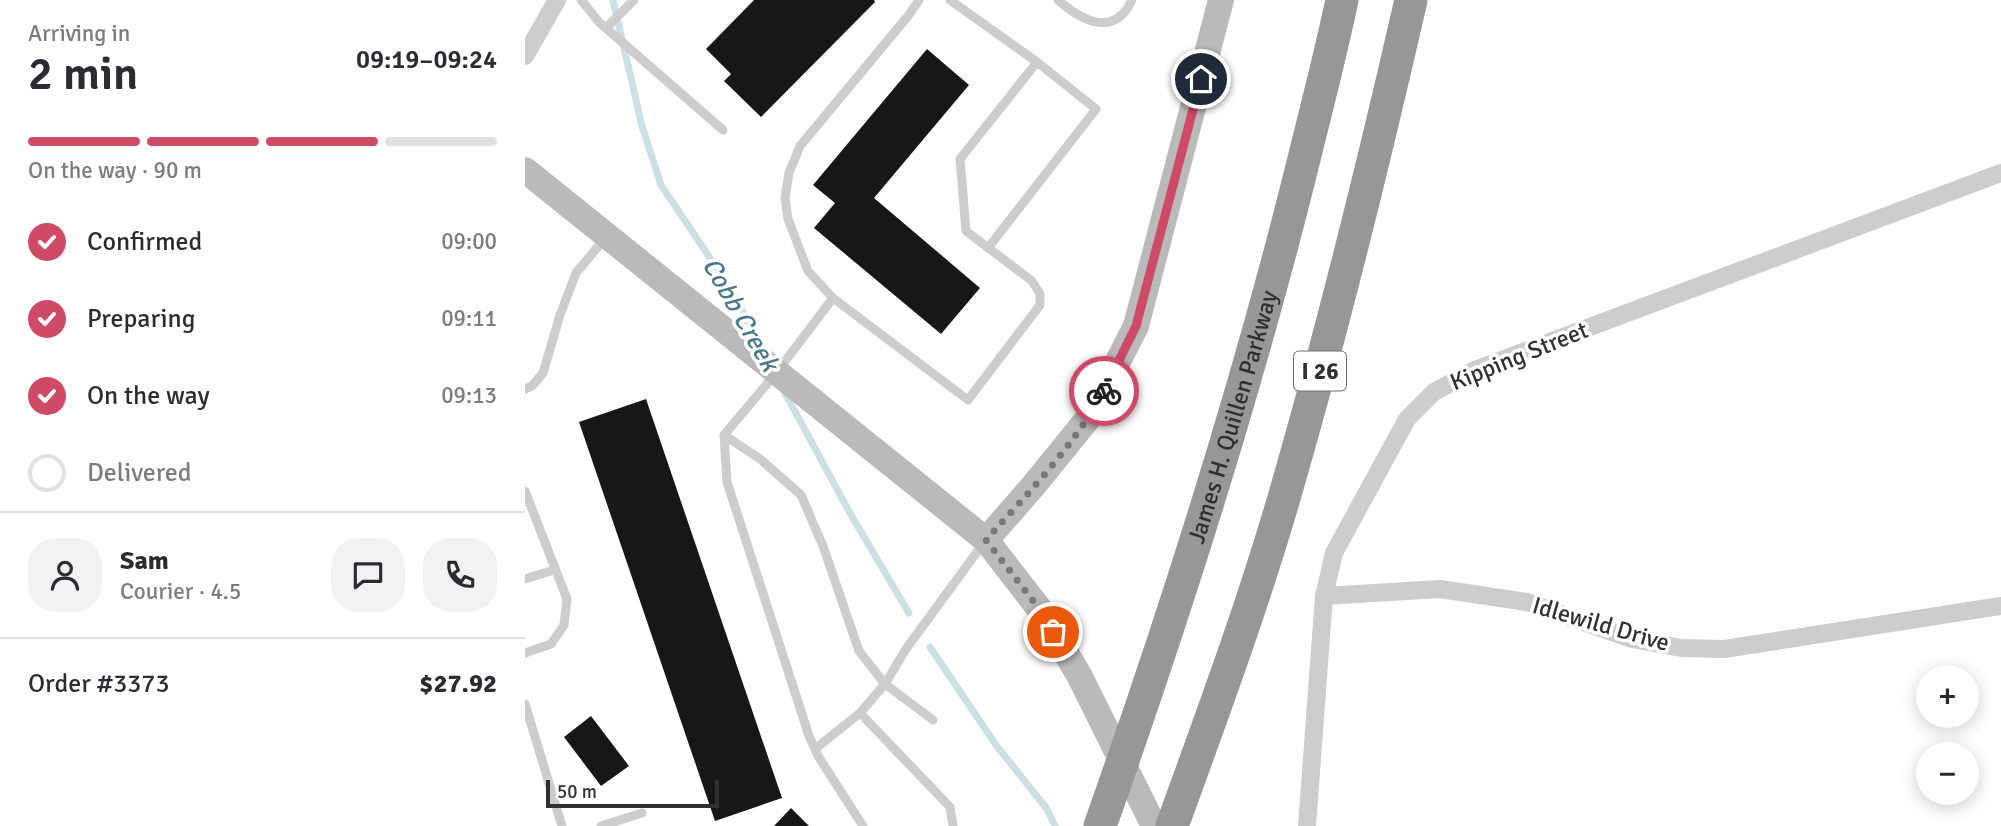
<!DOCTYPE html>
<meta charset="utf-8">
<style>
:root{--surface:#fff;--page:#f2f2f3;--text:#2b2b33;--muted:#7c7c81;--line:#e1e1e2;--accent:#cf4a67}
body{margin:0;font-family:Signika,sans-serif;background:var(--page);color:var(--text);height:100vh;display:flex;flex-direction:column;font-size:26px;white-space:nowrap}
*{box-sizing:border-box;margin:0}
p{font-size:23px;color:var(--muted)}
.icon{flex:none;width:38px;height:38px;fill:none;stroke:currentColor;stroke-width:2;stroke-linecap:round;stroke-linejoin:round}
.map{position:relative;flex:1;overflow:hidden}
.side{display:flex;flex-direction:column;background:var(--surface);width:525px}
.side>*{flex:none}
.controls{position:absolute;left:1391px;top:665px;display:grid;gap:14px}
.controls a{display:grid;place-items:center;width:63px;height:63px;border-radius:50%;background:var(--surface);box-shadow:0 4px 18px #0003;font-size:35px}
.scale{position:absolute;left:21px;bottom:18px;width:173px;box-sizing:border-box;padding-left:7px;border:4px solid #303030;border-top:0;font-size:19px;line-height:24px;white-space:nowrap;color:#303030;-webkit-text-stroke:5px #fff;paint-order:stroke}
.pin{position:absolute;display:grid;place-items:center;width:60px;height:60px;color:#fff;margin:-30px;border:4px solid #fff;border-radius:50%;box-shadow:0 2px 7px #0007}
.courier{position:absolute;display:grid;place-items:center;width:70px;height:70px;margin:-35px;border:5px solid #cf4a67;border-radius:50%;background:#fff;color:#222;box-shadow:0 2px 9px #0007}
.summary em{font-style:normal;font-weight:600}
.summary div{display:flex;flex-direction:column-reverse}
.summary{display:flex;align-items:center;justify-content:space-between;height:119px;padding:0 28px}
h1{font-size:46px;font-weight:600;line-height:52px}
.bar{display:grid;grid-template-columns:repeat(4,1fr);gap:10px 7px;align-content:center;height:84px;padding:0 28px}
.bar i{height:9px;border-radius:5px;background:var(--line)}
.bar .on{background:var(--accent)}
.bar p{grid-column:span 4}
.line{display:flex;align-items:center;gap:18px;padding:0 28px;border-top:2px solid var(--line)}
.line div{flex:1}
.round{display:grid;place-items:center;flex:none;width:74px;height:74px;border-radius:28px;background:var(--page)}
ol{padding:0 28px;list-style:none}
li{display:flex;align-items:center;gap:21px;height:77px}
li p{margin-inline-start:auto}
li .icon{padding:7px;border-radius:50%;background:var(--accent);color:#fff;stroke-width:4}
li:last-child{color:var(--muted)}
li i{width:38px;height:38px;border:4px solid var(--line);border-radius:50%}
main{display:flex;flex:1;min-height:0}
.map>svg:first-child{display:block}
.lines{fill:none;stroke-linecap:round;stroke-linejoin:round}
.stream{stroke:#cce0e6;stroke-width:7}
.building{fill:#171717}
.lane{stroke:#cdcdcd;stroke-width:9}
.street{stroke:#cdcdcd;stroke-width:18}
.secondary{stroke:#bababa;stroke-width:26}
.highway{stroke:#979797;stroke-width:33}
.done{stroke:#787878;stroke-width:7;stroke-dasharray:0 12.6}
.route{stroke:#cf4a67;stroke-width:9}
.labels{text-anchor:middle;stroke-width:7;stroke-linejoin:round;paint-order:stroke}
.shield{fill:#fff;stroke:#6e6e6e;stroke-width:2}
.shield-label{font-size:23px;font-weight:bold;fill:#303030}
.street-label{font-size:24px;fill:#303030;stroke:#fff}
.water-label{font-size:26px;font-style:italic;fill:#487988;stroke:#fff}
</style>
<main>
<section class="side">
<div class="summary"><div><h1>2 min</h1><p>Arriving in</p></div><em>09:19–09:24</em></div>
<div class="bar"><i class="on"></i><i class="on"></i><i class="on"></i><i></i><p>On the way · 90 m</p></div>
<ol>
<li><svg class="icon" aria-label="check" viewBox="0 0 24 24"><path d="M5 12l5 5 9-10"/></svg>Confirmed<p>09:00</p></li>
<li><svg class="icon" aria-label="check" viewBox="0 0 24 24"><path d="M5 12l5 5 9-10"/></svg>Preparing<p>09:11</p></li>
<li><svg class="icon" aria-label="check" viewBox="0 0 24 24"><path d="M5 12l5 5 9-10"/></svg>On the way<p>09:13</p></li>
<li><i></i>Delivered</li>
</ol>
<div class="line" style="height:126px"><a class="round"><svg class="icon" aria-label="person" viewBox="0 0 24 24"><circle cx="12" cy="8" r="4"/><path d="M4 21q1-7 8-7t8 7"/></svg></a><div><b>Sam</b><p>Courier · 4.5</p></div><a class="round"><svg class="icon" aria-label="chat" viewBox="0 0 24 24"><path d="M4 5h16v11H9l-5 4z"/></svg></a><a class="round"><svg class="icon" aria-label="phone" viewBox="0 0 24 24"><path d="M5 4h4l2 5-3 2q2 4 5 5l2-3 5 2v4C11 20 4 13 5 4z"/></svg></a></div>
<div class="line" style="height:91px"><div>Order #3373</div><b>$27.92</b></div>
</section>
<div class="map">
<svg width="1476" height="826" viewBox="0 0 1476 826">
<rect width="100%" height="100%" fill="#fff"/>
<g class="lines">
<g class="stream">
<polyline points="88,0 117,126 136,185 208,292 235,346"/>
<polyline points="259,391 326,515 384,613"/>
<polyline points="405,647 471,745 522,809 530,826"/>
</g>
</g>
<g class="building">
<polygon points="229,0 349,0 350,2 236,117 199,81 206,74 181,49"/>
<polygon points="402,49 444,85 349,198 455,288 416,334 289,228 310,203 288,185"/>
<polygon points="121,399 257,798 190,821 54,422"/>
<polygon points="66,716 104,766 76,786 39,737"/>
<polygon points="266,808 284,826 249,826"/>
</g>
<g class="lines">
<g class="lane">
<polyline points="56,0 74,22 198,130"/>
<polyline points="394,0 383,16 275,146 264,173 260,198 263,219 283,271 308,298 443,400 515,305 515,294 507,281 441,231 435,159 512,62"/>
<polyline points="425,0 512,62 571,109 463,248"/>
<path d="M533,0C557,21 589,38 607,0"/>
<polyline points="81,28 109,0"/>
<polyline points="308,298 252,372 199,435 202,482 284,736 293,756 338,826"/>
<polyline points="0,389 7,386 18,373 35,315 51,273 81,237"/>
<polyline points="199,435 235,459 276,495 298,546 334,651 360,684 408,720"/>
<polyline points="0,491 42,599 39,625 26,644 0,653"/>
<polyline points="0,579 29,570"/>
<polyline points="0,704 37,826"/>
<polyline points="290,749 335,713"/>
<polyline points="76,826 117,813"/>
<polyline points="428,826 425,807 335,713 360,684 381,649 460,541"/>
</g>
<g class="street">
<polyline points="0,56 32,0"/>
<polyline points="799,596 915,589 1002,602 1107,639 1156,648 1199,649 1476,606"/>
<polyline points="782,826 799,596 809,553 882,419 909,392 950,370 1476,173"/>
</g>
<g class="secondary">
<polyline points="0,170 461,540 516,611 554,675 629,826"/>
<polyline points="461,540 509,485 565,416 611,326 696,0"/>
</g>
<g class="highway">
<path id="s1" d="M575,826C653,606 723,386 779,159C792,106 806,53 817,0"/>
<path d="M647,826C688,713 730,600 763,484C809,324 849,162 886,0"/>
</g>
</g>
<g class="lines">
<path class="done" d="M528,632L516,611L461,540C503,493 549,446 579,391"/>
<polyline class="route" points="579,391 611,326 676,79"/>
</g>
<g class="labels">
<rect class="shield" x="769" y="351.5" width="52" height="39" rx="5"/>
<g class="shield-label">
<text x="795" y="379">I 26</text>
</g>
<g class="street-label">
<text transform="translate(994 356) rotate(-22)" y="8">Kipping Street</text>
<text dy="8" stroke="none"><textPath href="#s1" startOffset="430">James H. Quillen Parkway</textPath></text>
<text transform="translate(1076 624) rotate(16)" y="8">Idlewild Drive</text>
</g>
<g class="water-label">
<text transform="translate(216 314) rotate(60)" y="9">Cobb Creek</text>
</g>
</g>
</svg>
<div class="controls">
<a>+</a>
<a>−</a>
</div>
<div class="scale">50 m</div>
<div class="pin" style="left:528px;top:632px;background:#ea580c"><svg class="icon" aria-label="bag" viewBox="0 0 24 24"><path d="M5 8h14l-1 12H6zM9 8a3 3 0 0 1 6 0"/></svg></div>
<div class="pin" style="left:676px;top:79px;background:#1f2937"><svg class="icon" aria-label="home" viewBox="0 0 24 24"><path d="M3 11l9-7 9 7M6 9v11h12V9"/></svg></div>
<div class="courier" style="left:579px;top:391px"><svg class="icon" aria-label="bike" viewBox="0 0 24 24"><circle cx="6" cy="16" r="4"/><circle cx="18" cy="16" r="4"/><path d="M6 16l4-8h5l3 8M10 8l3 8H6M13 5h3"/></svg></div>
</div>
</main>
